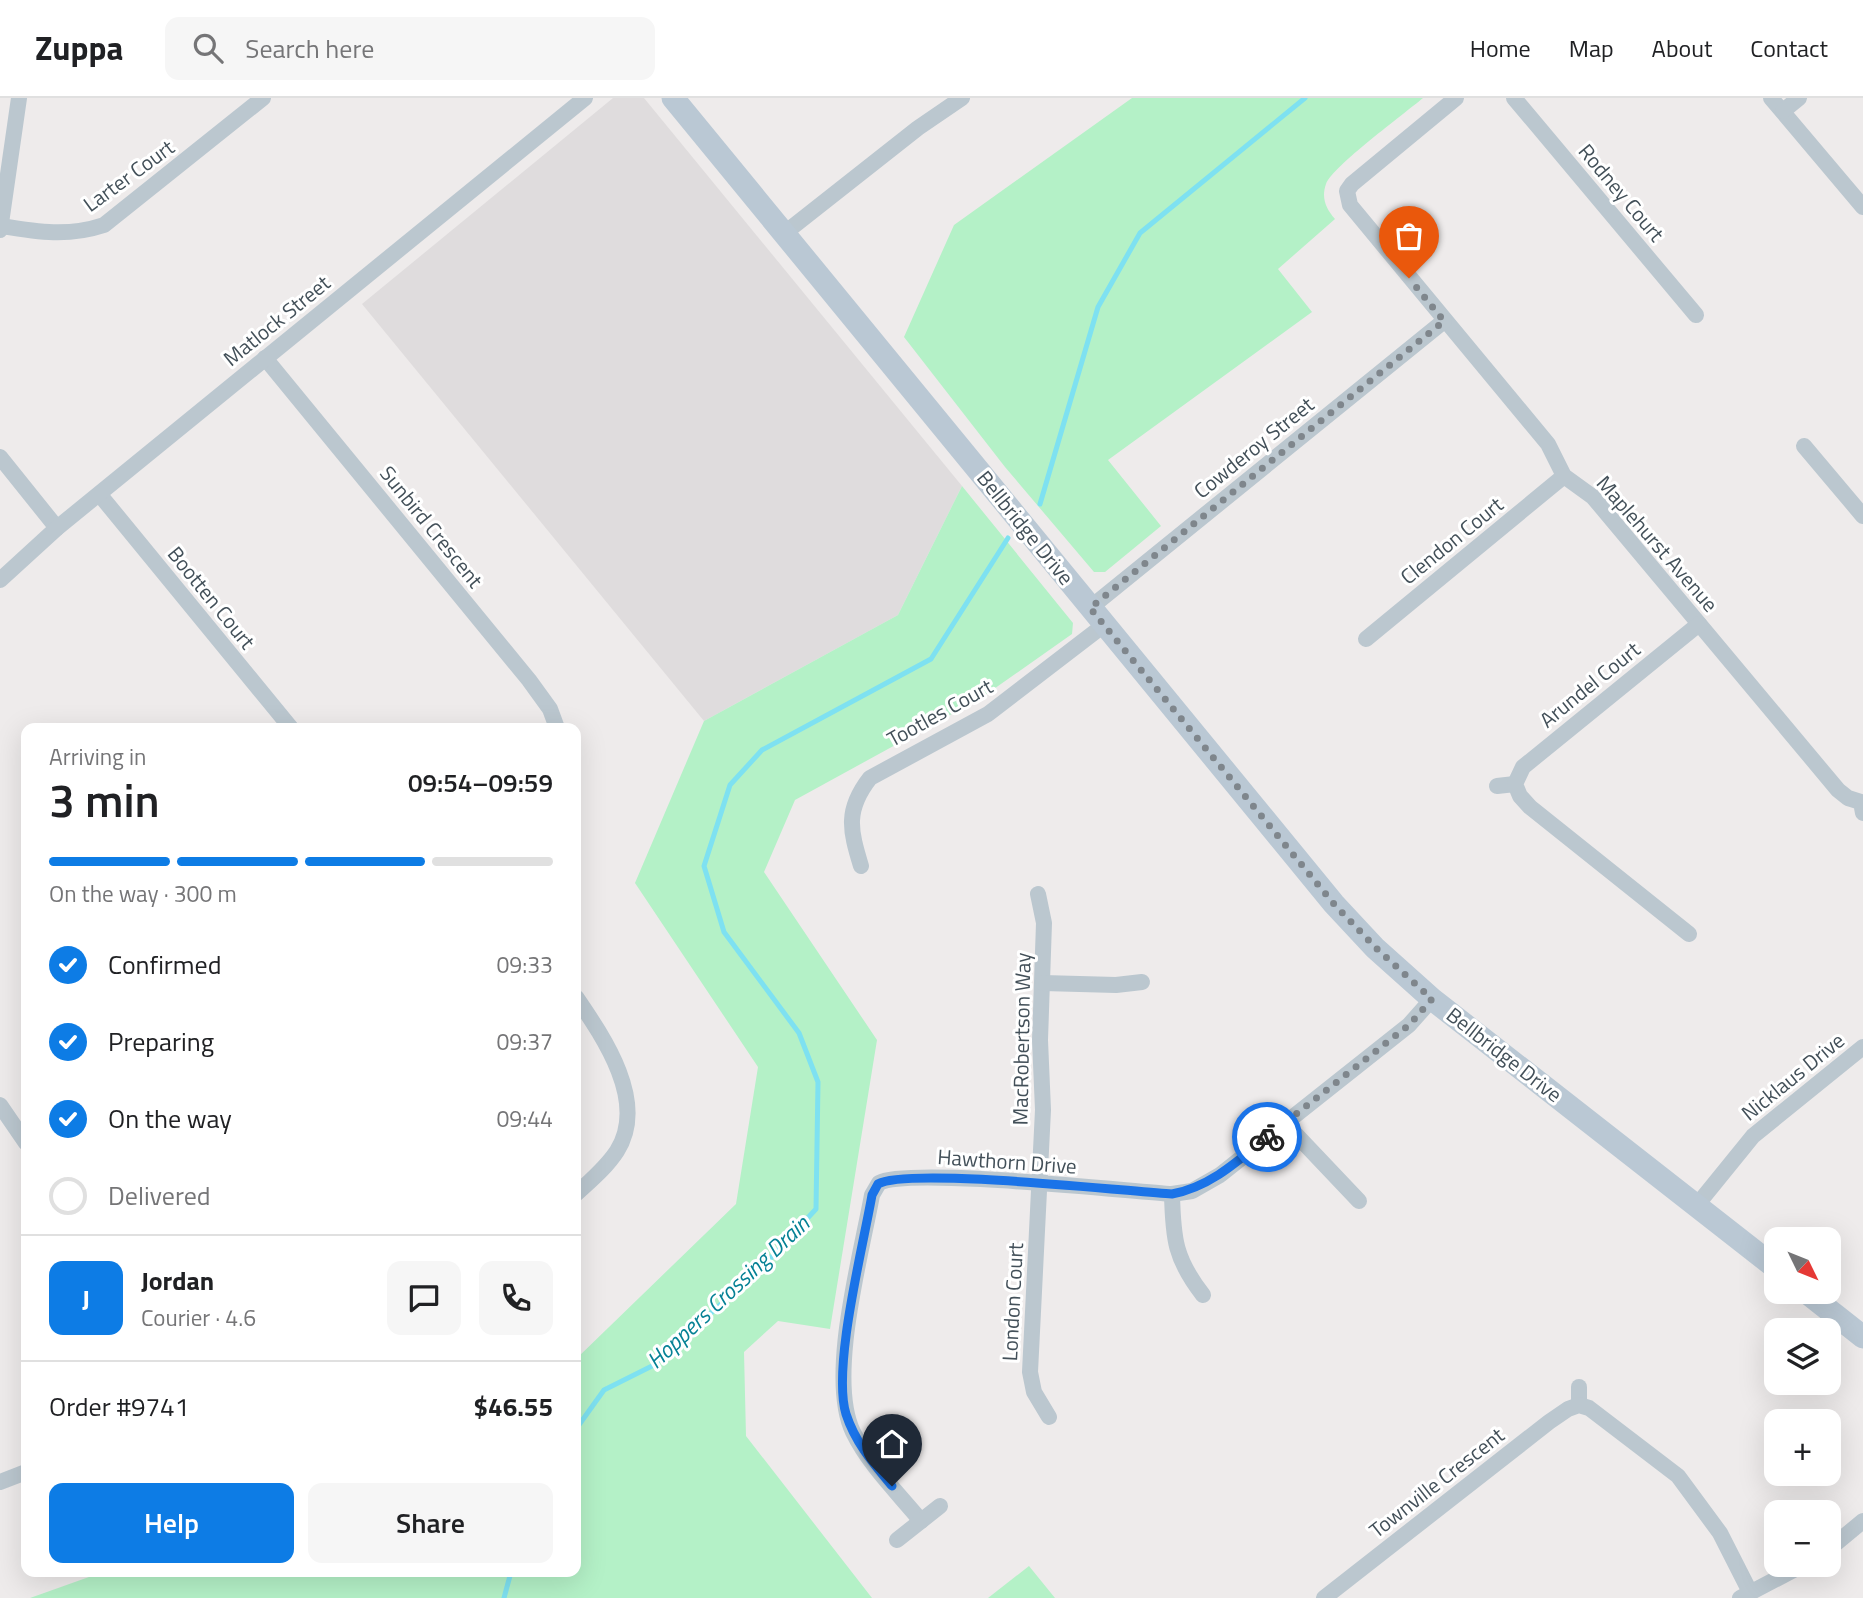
<!DOCTYPE html>
<meta charset="utf-8">
<style>
:root{--surface:#fff;--page:#f6f6f6;--text:#202124;--muted:#757577;--line:#e0e0e0;--accent:#0d7ce5}
body{margin:0;font-family:"Titillium Web",sans-serif;background:var(--page);color:var(--text);height:100vh;display:flex;flex-direction:column;font-size:26px;white-space:nowrap}
*{box-sizing:border-box;margin:0}
p{font-size:23px;color:var(--muted)}
.icon{flex:none;width:38px;height:38px;fill:none;stroke:currentColor;stroke-width:2;stroke-linecap:round;stroke-linejoin:round}
.map{position:relative;flex:1;overflow:hidden}
.details{position:absolute;left:21px;top:625px;width:560px;height:854px;display:flex;flex-direction:column;background:var(--surface);border-radius:14px;box-shadow:0 7px 28px #0002}
.details>*{flex:none}
.needle{width:46px;rotate:133deg}
.fabs{position:absolute;left:1764px;top:1129px;display:grid;gap:14px}
.fabs a{display:grid;place-items:center;width:77px;height:77px;border-radius:14px;background:var(--surface);box-shadow:0 7px 28px #0002;font-size:35px}
.pin{position:absolute;display:grid;place-items:center;width:60px;height:60px;color:#fff;margin:-72px -30px;border-radius:50% 50% 50% 0;rotate:-45deg;box-shadow:0 0 7px #0007}
.pin .icon{rotate:45deg}
.courier{position:absolute;display:grid;place-items:center;width:70px;height:70px;margin:-35px;border:5px solid #1a73e8;border-radius:50%;background:#fff;color:#222;box-shadow:0 2px 9px #0007}
.summary em{font-style:normal;font-weight:600}
.summary div{display:flex;flex-direction:column-reverse}
.summary{display:flex;align-items:center;justify-content:space-between;height:119px;padding:0 28px}
h1{font-size:46px;font-weight:600;line-height:52px}
.bar{display:grid;grid-template-columns:repeat(4,1fr);gap:10px 7px;align-content:center;height:84px;padding:0 28px}
.bar i{height:9px;border-radius:5px;background:var(--line)}
.bar .current{background:var(--accent)}
.bar p{grid-column:span 4}
.line{display:flex;align-items:center;gap:18px;padding:0 28px;border-top:2px solid var(--line)}
.line div{flex:1}
.round{display:grid;place-items:center;flex:none;width:74px;height:74px;border-radius:14px;background:var(--page)}
ol{padding:0 28px;list-style:none}
li{display:flex;align-items:center;gap:21px;height:77px}
li p{margin-inline-start:auto}
li .icon{padding:7px;border-radius:50%;background:var(--accent);color:#fff;stroke-width:4}
li:last-child{color:var(--muted)}
li i{width:38px;height:38px;border:4px solid var(--line);border-radius:50%}
.button{display:flex;gap:14px;margin-top:auto;padding:14px 28px}
.button a{flex:1;height:80px;border-radius:14px;background:var(--accent);color:#fff;font-size:28px;font-weight:600;line-height:80px;text-align:center}
.button a+a{background:var(--page);color:var(--text)}
header{display:flex;align-items:center;gap:42px;box-sizing:border-box;height:98px;padding:0 35px;background:var(--surface);border-bottom:2px solid var(--line)}
header strong{font-size:33px}
nav{display:flex;gap:38px;margin-inline-start:auto;font-size:24px}
.search{width:490px;height:63px;background:var(--page);display:flex;align-items:center;gap:18px;box-sizing:border-box;padding:0 24px;border-radius:14px;color:var(--muted);font-size:26px}
.map>svg:first-child{display:block}
.education{fill:#dfdcdd}
.green{fill:#b4f1c7}
.lines{fill:none;stroke-linecap:round;stroke-linejoin:round}
.stream{stroke:#7ee1f1;stroke-width:5}
.street{stroke:#bbc7cf;stroke-width:16}
.secondary{stroke:#bac8d4;stroke-width:23}
.done{stroke:#7f868c;stroke-width:7;stroke-dasharray:0 12.6}
.route{stroke:#1a73e8;stroke-width:9}
.labels{text-anchor:middle;stroke-width:6;stroke-linejoin:round;paint-order:stroke}
.street-label{font-size:21px;fill:#435059;stroke:#fff}
.water-label{font-size:23px;font-style:italic;fill:#058195;stroke:#fff}
</style>
<header>
<strong>Zuppa</strong>
<div class="search"><svg class="icon" aria-label="search" viewBox="0 0 24 24"><circle cx="10" cy="10" r="6"/><path d="M15 15l6 6"/></svg>Search here</div>
<nav><a>Home</a><a>Map</a><a>About</a><a>Contact</a></nav>
</header>
<div class="map">
<svg width="1863" height="1500" viewBox="0 0 1863 1500">
<rect width="100%" height="100%" fill="#eeebeb"/>
<polygon class="education" points="613,0 644,0 962,388 898,517 704,623 362,206"/>
<g class="green">
<path d="M1132,0H1423C1404,16 1333,68 1326,86C1321,100 1326,111 1335,121L1278,171L1312,214L1108,362L1161,428L1105,474H1094L1005,369L904,239L954,127Z"/>
<polygon points="962,388 1073,525 1072,536 981,600 795,702 764,774 877,942 830,1231 778,1223 744,1254 746,1338 872,1500 30,1500 103,1474 576,1474 576,1261 736,1106 758,969 635,785 704,623 898,517"/>
<polygon points="1029,1468 1055,1500 988,1500"/>
</g>
<g class="lines">
<g class="stream">
<polyline points="1040,406 1098,209 1140,135 1305,0"/>
<polyline points="576,1331 604,1292 654,1267 768,1163 816,1111 818,984 799,935 724,834 704,768 730,687 762,652 931,561 1008,440"/>
<polyline points="504,1500 511,1474"/>
</g>
<g class="street">
<polyline points="1456,0 1352,86 1347,93 1350,107 1548,346 1564,378 1593,399 1838,692 1848,700 1861,704 1863,715"/>
<polyline points="1514,0 1696,217"/>
<polyline points="1771,0 1863,109"/>
<polyline points="1783,13 1799,0"/>
<path d="M1,128C38,134 68,139 104,127L263,0"/>
<polyline points="0,132 19,0"/>
<polyline points="786,134 918,30 962,0"/>
<polyline points="265,260 529,582 550,611 557,630"/>
<polyline points="1804,348 1863,418"/>
<polyline points="0,359 57,430"/>
<polyline points="100,397 291,630"/>
<polyline points="0,482 57,430 585,0"/>
<polyline points="1090,510 1444,223"/>
<polyline points="1366,541 1564,378"/>
<polyline points="1497,688 1515,686"/>
<path d="M861,768C850,732 845,712 870,680L988,616L1104,527"/>
<polyline points="1038,796 1044,825 1040,942 1043,1012 1030,1274 1034,1294 1049,1319"/>
<polyline points="1689,836 1530,709 1520,698 1515,686 1523,669 1699,526"/>
<polyline points="1043,885 1116,887 1142,884"/>
<path d="M576,899C604,940 648,1004 617,1053C606,1070 590,1083 576,1096"/>
<polyline points="0,1007 26,1045"/>
<polyline points="1285,1025 1359,1103"/>
<path d="M1172,1096C1173,1141 1175,1161 1203,1197"/>
<polyline points="1697,1107 1753,1038 1863,949"/>
<polyline points="1579,1307 1579,1289"/>
<polyline points="0,1384 26,1374"/>
<path d="M921,1423C898,1395 869,1367 853,1334C827,1280 861,1158 872,1097L879,1085C908,1069 1125,1093 1172,1096L1192,1093L1220,1077L1409,927L1432,901"/>
<polyline points="897,1442 940,1408"/>
<polyline points="1829,1451 1863,1423"/>
<polyline points="1324,1500 1549,1324 1568,1311 1579,1307 1589,1310 1678,1378 1720,1435 1750,1494"/>
<polyline points="1740,1500 1805,1466"/>
</g>
<g class="secondary">
<polyline points="673,0 1334,806 1375,850 1432,901 1776,1170"/>
<polyline points="1806,1194 1863,1239"/>
</g>
</g>
<g class="lines">
<polyline class="done" points="1267,1039 1409,927 1432,901 1376,850 1334,806 1090,510 1444,223 1409,180"/>
<path class="route" d="M892,1388C873,1365 855,1344 846,1316C832,1270 863,1149 872,1097L878,1086C907,1069 1125,1093 1172,1096C1210,1089 1238,1063 1267,1039"/>
</g>
<g class="labels">
<g class="street-label">
<text transform="translate(129 78) rotate(-36)" y="7">Larter Court</text>
<text transform="translate(1621 95) rotate(50)" y="7">Rodney Court</text>
<text transform="translate(277 223) rotate(-39)" y="7">Matlock Street</text>
<text transform="translate(1254 350) rotate(-39)" y="7">Cowderoy Street</text>
<text transform="translate(431 429) rotate(51)" y="7">Sunbird Crescent</text>
<text transform="translate(1025 430) rotate(51)" y="7">Bellbridge Drive</text>
<text transform="translate(1452 443) rotate(-39)" y="7">Clendon Court</text>
<text transform="translate(1657 446) rotate(49)" y="7">Maplehurst Avenue</text>
<text transform="translate(211 500) rotate(51)" y="7">Bootten Court</text>
<text transform="translate(1590 587) rotate(-39)" y="7">Arundel Court</text>
<text transform="translate(940 615) rotate(-29)" y="7">Tootles Court</text>
<text transform="translate(1022 941) rotate(-89)" y="7">MacRobertson Way</text>
<text transform="translate(1504 957) rotate(38)" y="7">Bellbridge Drive</text>
<text transform="translate(1793 979) rotate(-39)" y="7">Nicklaus Drive</text>
<text transform="translate(1007 1064) rotate(4)" y="7">Hawthorn Drive</text>
<text transform="translate(1013 1204) rotate(-87)" y="7">London Court</text>
<text transform="translate(1437 1385) rotate(-38)" y="7">Townville Crescent</text>
</g>
<g class="water-label">
<text transform="translate(728 1194) rotate(-43)" y="8">Hoppers Crossing Drain</text>
</g>
</g>
</svg>
<div class="fabs">
<a><svg class="needle" viewBox="-14 -14 28 28"><path d="M0-13l5 13h-10z" fill="#e53935"/><path d="M0 13l5-13h-10z" fill="#757577"/></svg></a>
<a><svg class="icon" aria-label="layers" viewBox="0 0 24 24"><path d="M12 4l9 5-9 5-9-5zM3 14l9 5 9-5"/></svg></a>
<a>+</a>
<a>−</a>
</div>
<div class="pin" style="left:1409px;top:180px;background:#ea580c"><svg class="icon" aria-label="bag" viewBox="0 0 24 24"><path d="M5 8h14l-1 12H6zM9 8a3 3 0 0 1 6 0"/></svg></div>
<div class="pin" style="left:892px;top:1388px;background:#1f2937"><svg class="icon" aria-label="home" viewBox="0 0 24 24"><path d="M3 11l9-7 9 7M6 9v11h12V9"/></svg></div>
<div class="courier" style="left:1267px;top:1039px"><svg class="icon" aria-label="bike" viewBox="0 0 24 24"><circle cx="6" cy="16" r="4"/><circle cx="18" cy="16" r="4"/><path d="M6 16l4-8h5l3 8M10 8l3 8H6M13 5h3"/></svg></div>
<section class="details">
<div class="summary"><div><h1>3 min</h1><p>Arriving in</p></div><em>09:54–09:59</em></div>
<div class="bar"><i class="current"></i><i class="current"></i><i class="current"></i><i></i><p>On the way · 300 m</p></div>
<ol>
<li><svg class="icon" aria-label="check" viewBox="0 0 24 24"><path d="M5 12l5 5 9-10"/></svg>Confirmed<p>09:33</p></li>
<li><svg class="icon" aria-label="check" viewBox="0 0 24 24"><path d="M5 12l5 5 9-10"/></svg>Preparing<p>09:37</p></li>
<li><svg class="icon" aria-label="check" viewBox="0 0 24 24"><path d="M5 12l5 5 9-10"/></svg>On the way<p>09:44</p></li>
<li><i></i>Delivered</li>
</ol>
<div class="line" style="height:126px"><b class="round" style="background:var(--accent);color:#fff">J</b><div><b>Jordan</b><p>Courier · 4.6</p></div><a class="round"><svg class="icon" aria-label="chat" viewBox="0 0 24 24"><path d="M4 5h16v11H9l-5 4z"/></svg></a><a class="round"><svg class="icon" aria-label="phone" viewBox="0 0 24 24"><path d="M5 4h4l2 5-3 2q2 4 5 5l2-3 5 2v4C11 20 4 13 5 4z"/></svg></a></div>
<div class="line" style="height:91px"><div>Order #9741</div><b>$46.55</b></div>
<div class="button"><a>Help</a><a>Share</a></div>
</section>
</div>
